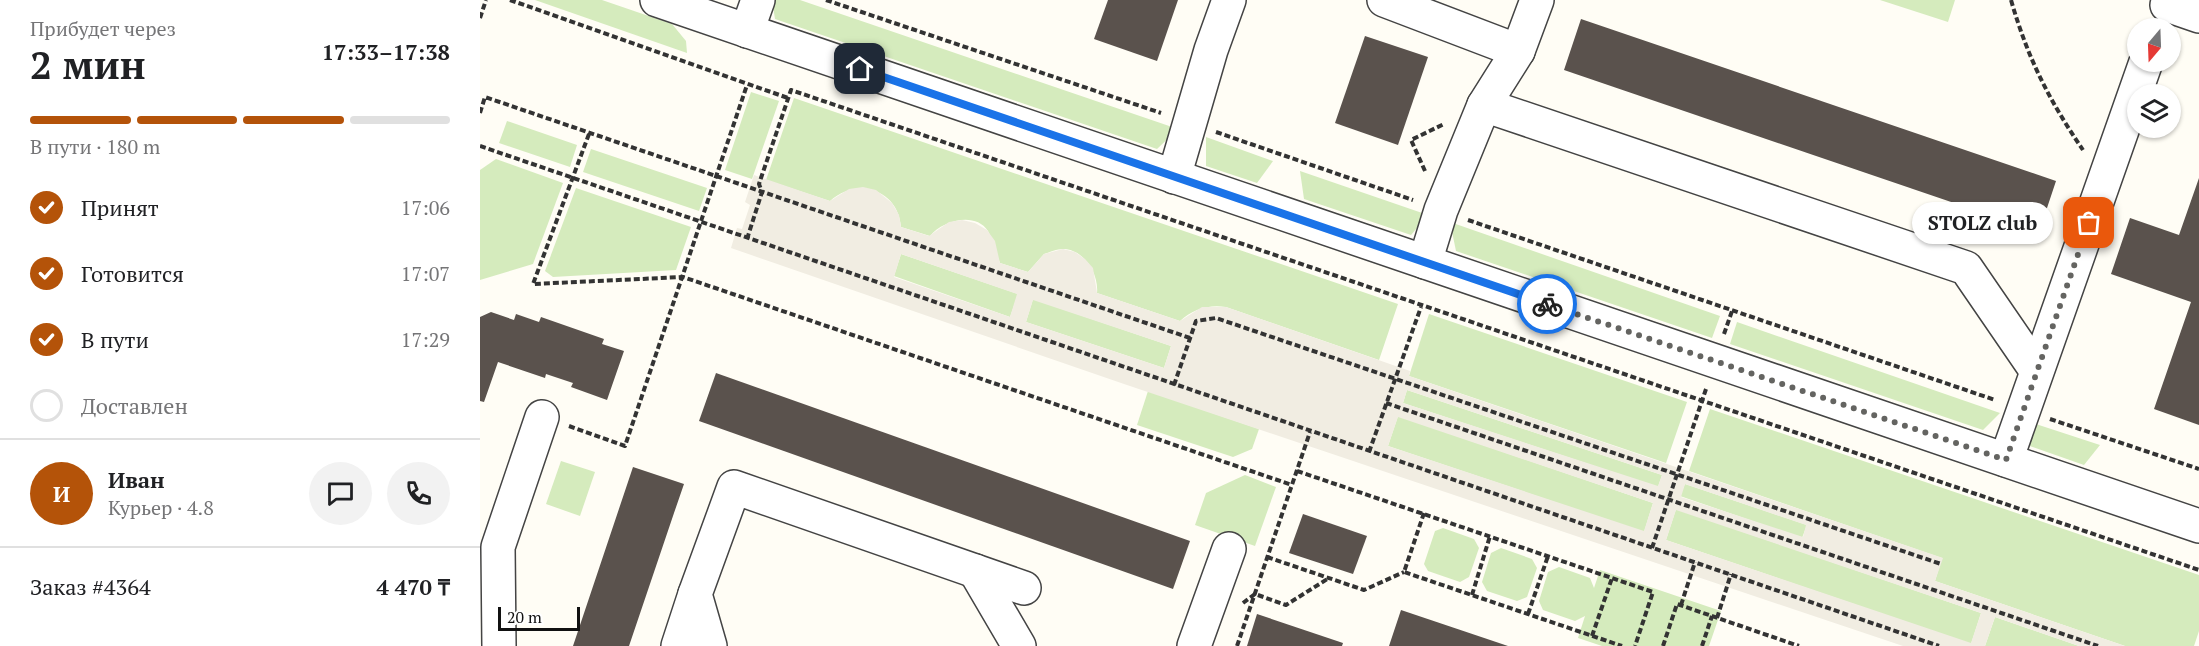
<!DOCTYPE html>
<html lang="ru">
<meta charset="utf-8">
<style>
:root{--surface:#fff;--page:#f2f2f2;--text:#202124;--muted:#757577;--line:#e0e0e0;--accent:#b45309}
body{margin:0;font-family:"PT Serif",serif;background:var(--page);color:var(--text);height:100vh;display:flex;flex-direction:column;font-size:22px;white-space:nowrap}
*{box-sizing:border-box;margin:0}
p{font-size:20px;color:var(--muted)}
.icon{flex:none;width:33px;height:33px;fill:none;stroke:currentColor;stroke-width:2;stroke-linecap:round;stroke-linejoin:round}
.map{position:relative;flex:1;overflow:hidden}
.sheet{display:flex;flex-direction:column;background:var(--surface);width:480px}
.sheet>*{flex:none}
.needle{width:39px;rotate:199deg}
.tools{position:absolute;left:1647px;top:18px;display:grid;gap:12px}
.tools a{display:grid;place-items:center;width:54px;height:54px;border-radius:50%;background:var(--surface);box-shadow:0 2px 4px #0004;font-size:30px}
.scale{position:absolute;left:18px;bottom:15px;width:82px;box-sizing:border-box;padding-left:6px;border:3px solid #111;border-top:0;font-size:16px;line-height:21px;white-space:nowrap;color:#111;-webkit-text-stroke:4px #fff;paint-order:stroke}
.pin{position:absolute;display:grid;place-items:center;width:51px;height:51px;color:#fff;margin:-26px;border-radius:12px;box-shadow:0 3px 9px #0006}
.courier{position:absolute;display:grid;place-items:center;width:60px;height:60px;margin:-30px;border:4px solid #1a73e8;border-radius:50%;background:#fff;color:#222;box-shadow:0 2px 8px #0007}
.bubble{position:absolute;height:42px;border-radius:21px;background:var(--surface);box-shadow:0 2px 4px #0004;font-size:20px;font-weight:700;line-height:42px;text-align:center}
.overview em{font-style:normal;font-weight:700}
.overview div{display:flex;flex-direction:column-reverse}
.overview{display:flex;align-items:center;justify-content:space-between;height:102px;padding:0 30px}
h1{font-size:39px;font-weight:700;line-height:45px}
.bar{display:grid;grid-template-columns:repeat(4,1fr);gap:9px 6px;align-content:center;height:72px;padding:0 30px}
.bar i{height:8px;border-radius:4px;background:var(--line)}
.bar .selected{background:var(--accent)}
.bar p{grid-column:span 4}
.line{display:flex;align-items:center;gap:15px;padding:0 30px;border-top:2px solid var(--line)}
.line div{flex:1}
.round{display:grid;place-items:center;flex:none;width:63px;height:63px;border-radius:32px;background:var(--page)}
ol{padding:0 30px;list-style:none}
li{display:flex;align-items:center;gap:18px;height:66px}
li p{margin-inline-start:auto}
li .icon{padding:6px;border-radius:50%;background:var(--accent);color:#fff;stroke-width:4}
li:last-child{color:var(--muted)}
li i{width:33px;height:33px;border:3px solid var(--line);border-radius:50%}
main{display:flex;flex:1;min-height:0}
.map>svg:first-child{display:block}
.green{fill:#d5ebbd}
.plaza{fill:#f1ede2;fill-rule:evenodd}
.building{fill:#5a524d}
.lines{fill:none;stroke-linecap:round;stroke-linejoin:round}
.minor-casing{stroke:#444;stroke-width:36}
.path{stroke:#333;stroke-width:4;stroke-dasharray:6 3;stroke-linecap:butt}
.minor{stroke:#fff;stroke-width:33}
.done{stroke:#646461;stroke-width:6;stroke-dasharray:0 10.8}
.route{stroke:#1a73e8;stroke-width:8}
</style>
<main>
<section class="sheet">
<div class="overview"><div><h1>2 мин</h1><p>Прибудет через</p></div><em>17:33–17:38</em></div>
<div class="bar"><i class="selected"></i><i class="selected"></i><i class="selected"></i><i></i><p>В пути · 180 m</p></div>
<ol>
<li><svg class="icon" aria-label="check" viewBox="0 0 24 24"><path d="M5 12l5 5 9-10"/></svg>Принят<p>17:06</p></li>
<li><svg class="icon" aria-label="check" viewBox="0 0 24 24"><path d="M5 12l5 5 9-10"/></svg>Готовится<p>17:07</p></li>
<li><svg class="icon" aria-label="check" viewBox="0 0 24 24"><path d="M5 12l5 5 9-10"/></svg>В пути<p>17:29</p></li>
<li><i></i>Доставлен</li>
</ol>
<div class="line" style="height:108px"><b class="round" style="background:var(--accent);color:#fff">И</b><div><b>Иван</b><p>Курьер · 4.8</p></div><a class="round"><svg class="icon" aria-label="chat" viewBox="0 0 24 24"><path d="M4 5h16v11H9l-5 4z"/></svg></a><a class="round"><svg class="icon" aria-label="phone" viewBox="0 0 24 24"><path d="M5 4h4l2 5-3 2q2 4 5 5l2-3 5 2v4C11 20 4 13 5 4z"/></svg></a></div>
<div class="line" style="height:78px"><div>Заказ #4364</div><b>4 470 ₸</b></div>
</section>
<div class="map">
<svg width="1719" height="646" viewBox="0 0 1719 646">
<rect width="100%" height="100%" fill="#fffdf5"/>
<g class="green">
<polygon points="55,0 122,0 192,24 206,41 207,53"/>
<polygon points="292,0 320,0 698,129 677,149 295,19"/>
<polygon points="1400,0 1475,0 1468,22"/>
<polygon points="271,92 299,101 272,179 245,170"/>
<path d="M314,98L918,304L899,360L746,307C730,304 712,309 700,321L617,293C619,274 604,249 583,249C577,249 570,252 564,254L548,272L520,263C516,253 513,240 508,231C495,211 462,221 450,236L421,227C418,189 377,177 350,201L286,180Z"/>
<polygon points="27,121 97,145 90,167 19,143"/>
<polygon points="726,137 793,161 777,183 726,166"/>
<polygon points="111,149 227,188 219,211 103,172"/>
<polygon points="16,159 83,183 53,264 0,280 0,170"/>
<polygon points="820,171 948,215 931,235 824,199"/>
<polygon points="96,188 211,227 196,270 73,277 65,271"/>
<polygon points="970,222 1240,316 1232,338 976,251"/>
<polygon points="421,254 538,294 530,317 414,276"/>
<polygon points="553,299 691,346 684,368 546,322"/>
<polygon points="949,314 1207,402 1186,463 929,376"/>
<polygon points="1257,322 1520,413 1503,430 1250,344"/>
<polygon points="927,390 1182,475 1178,487 923,403"/>
<polygon points="668,391 779,429 772,449 753,457 657,425"/>
<polygon points="1230,409 1719,575 1719,631 1714,646 1645,646 1455,581 1462,558 1209,471"/>
<polygon points="918,416 1173,503 1164,532 908,446"/>
<polygon points="1544,420 1620,445 1604,465 1544,444"/>
<polygon points="81,461 115,472 100,516 66,504"/>
<polygon points="765,475 796,487 775,546 715,525 726,493"/>
<polygon points="1205,484 1327,525 1322,538 1200,496"/>
<polygon points="1196,509 1501,613 1491,644 1186,540"/>
<polygon points="963,528 994,539 999,548 989,577 980,582 948,571 944,564 955,531"/>
<polygon points="1021,548 1052,559 1057,568 1047,597 1037,601 1007,591 1002,582 1011,553"/>
<polygon points="1079,567 1110,578 1114,588 1120,570 1241,611 1229,646 1122,646 1098,638 1105,616 1095,621 1063,610 1059,601 1068,572"/>
<polygon points="1515,617 1599,646 1505,646"/>
</g>
<path class="plaza" d="M274,175L350,201L369,189L383,187L396,190L412,203L419,215L421,227L449,236L469,222L482,220L495,223L507,230L515,241L520,263L548,272L564,254L583,249L595,252L605,259L613,268L617,293L700,321L722,307H746L930,371L929,376L1463,558L1455,581L1645,646H1599L1515,617L1505,646H1423L644,384L251,248L257,228L262,229L270,205L265,202ZM421,254L537,294L530,317L414,277ZM553,300L691,346L684,368L546,322ZM927,390L1182,475L1178,486L923,403ZM918,417L1173,503L1164,531L908,446ZM1205,484L1326,525L1323,537L1201,497ZM1196,510L1501,613L1491,643L1186,540Z"/>
<g class="building">
<polygon points="628,0 698,0 677,61 614,39"/>
<polygon points="1101,19 1576,181 1559,232 1084,70"/>
<polygon points="885,36 948,57 918,145 855,123"/>
<polygon points="1719,178 1719,425 1674,409 1711,302 1631,274 1650,218 1699,235"/>
<polygon points="11,312 34,320 36,314 59,322 61,317 124,339 122,344 144,351 127,400 91,387 93,383 66,374 65,378 18,362 4,402 0,401 0,317"/>
<polygon points="236,373 710,541 693,589 219,421"/>
<polygon points="153,467 204,484 194,513 149,646 93,646"/>
<polygon points="823,514 887,536 873,574 809,553"/>
<polygon points="921,610 1028,646 909,646"/>
<polygon points="777,614 863,643 862,646 767,646"/>
</g>
<g class="lines">
<g class="minor-casing">
<g id="minor">
<polyline points="177,0 1719,526"/>
<polyline points="904,0 1038,51"/>
<polyline points="1687,5 1719,16"/>
<polyline points="267,31 278,0"/>
<polyline points="1004,105 1486,268 1556,370"/>
<polyline points="694,177 731,50 749,0"/>
<polyline points="945,262 961,210 1004,105 1038,51 1057,0"/>
<polyline points="1526,460 1666,62"/>
<polyline points="495,571 539,646"/>
<polyline points="19,646 18,547 62,417"/>
<polyline points="198,646 215,594"/>
<polyline points="230,646 215,594 254,487 544,588"/>
<polyline points="714,646 749,549"/>
</g>
</g>
<g class="path">
<polyline points="30,0 308,98"/>
<polyline points="346,0 681,113"/>
<path d="M1531,0C1548,59 1569,100 1603,150"/>
<polyline points="0,18 6,0"/>
<polyline points="0,113 5,97 710,338"/>
<polyline points="736,132 933,200"/>
<polyline points="109,134 53,284 203,277 812,485"/>
<polyline points="0,146 1459,646"/>
<polyline points="945,171 931,140 964,124"/>
<polyline points="988,220 1515,400"/>
<polyline points="267,239 282,192 279,184 281,178 311,90 1719,570"/>
<polyline points="1244,334 1252,311"/>
<polyline points="694,385 716,321 736,318 1461,564"/>
<polyline points="906,403 1618,646"/>
<polyline points="1570,419 1719,469"/>
<polyline points="89,426 145,446 267,85"/>
<polyline points="889,452 941,307"/>
<polyline points="817,471 1173,592 1155,646"/>
<polyline points="944,513 924,572 1142,646"/>
<polyline points="1172,548 1226,389"/>
<polyline points="787,557 884,590 924,572"/>
<polyline points="992,595 1010,536"/>
<polyline points="763,603 775,594 806,605 849,578"/>
<polyline points="1201,605 1215,562"/>
<polyline points="1048,614 1068,556"/>
<polyline points="1237,618 1251,574"/>
<polyline points="1112,636 1132,578"/>
<polyline points="757,646 830,432"/>
<polyline points="1183,646 1197,604 1319,646"/>
<polyline points="1222,646 1232,616"/>
</g>
<use href="#minor" class="minor"/>
</g>
<g class="lines">
<polyline class="done" points="1067,304 1526,460 1609,223"/>
<polyline class="route" points="380,69 1067,304"/>
</g>
</svg>
<div class="tools">
<a><svg class="needle" viewBox="-14 -14 28 28"><path d="M0-13l5 13h-10z" fill="#e53935"/><path d="M0 13l5-13h-10z" fill="#757577"/></svg></a>
<a><svg class="icon" aria-label="layers" viewBox="0 0 24 24"><path d="M12 4l9 5-9 5-9-5zM3 14l9 5 9-5"/></svg></a>
</div>
<div class="scale">20 m</div>
<div class="pin" style="left:1609px;top:223px;background:#ea580c"><svg class="icon" aria-label="bag" viewBox="0 0 24 24"><path d="M5 8h14l-1 12H6zM9 8a3 3 0 0 1 6 0"/></svg></div>
<div class="pin" style="left:380px;top:69px;background:#1f2937"><svg class="icon" aria-label="home" viewBox="0 0 24 24"><path d="M3 11l9-7 9 7M6 9v11h12V9"/></svg></div>
<div class="courier" style="left:1067px;top:304px"><svg class="icon" aria-label="bike" viewBox="0 0 24 24"><circle cx="6" cy="16" r="4"/><circle cx="18" cy="16" r="4"/><path d="M6 16l4-8h5l3 8M10 8l3 8H6M13 5h3"/></svg></div>
<div class="bubble" style="left:1432px;top:202px;width:141px">STOLZ club</div>
</div>
</main>
